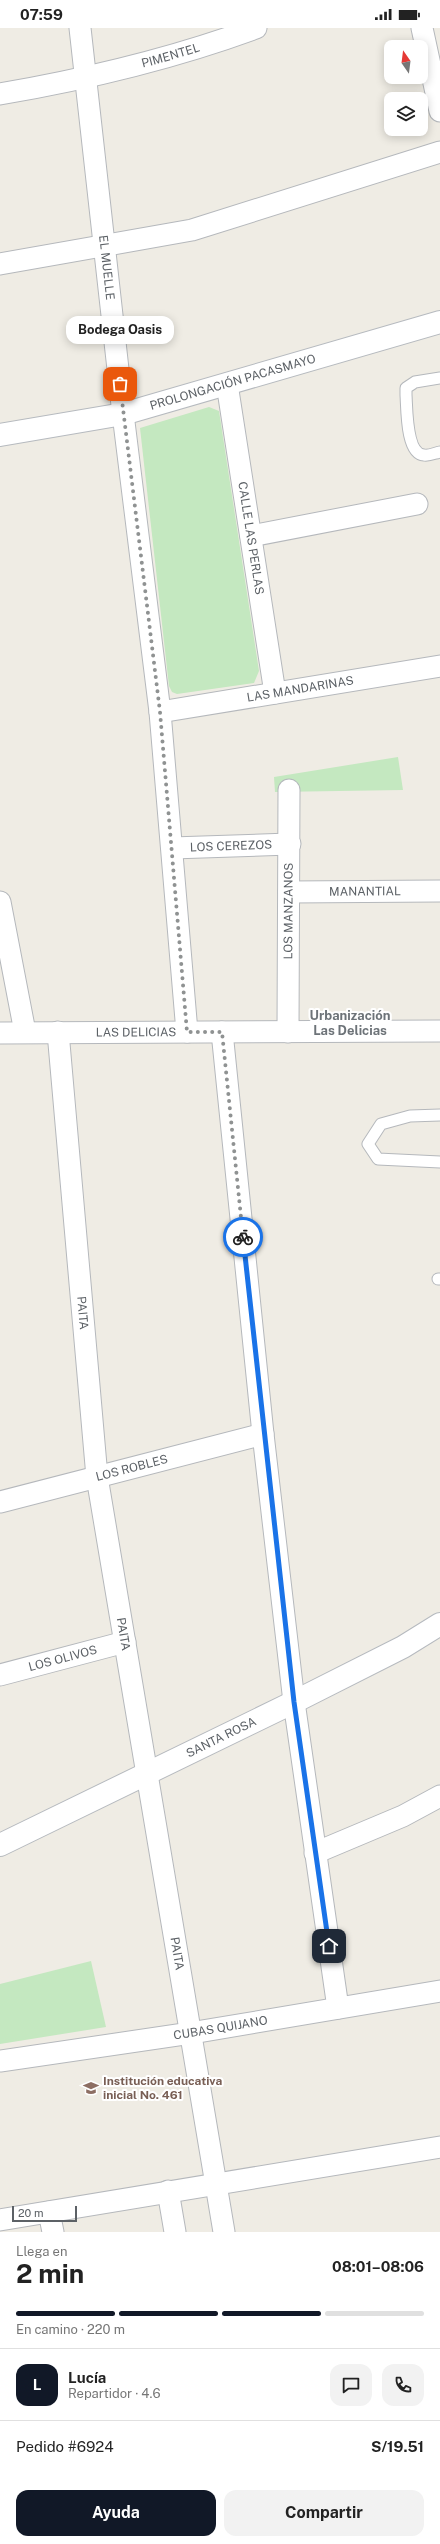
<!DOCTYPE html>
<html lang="es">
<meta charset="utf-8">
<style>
:root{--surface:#fff;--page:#f2f2f2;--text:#222;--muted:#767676;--line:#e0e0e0;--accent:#111827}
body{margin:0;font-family:"Public Sans",sans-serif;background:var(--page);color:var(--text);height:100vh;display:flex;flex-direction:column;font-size:15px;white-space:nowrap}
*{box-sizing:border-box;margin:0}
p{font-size:13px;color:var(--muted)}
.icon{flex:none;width:22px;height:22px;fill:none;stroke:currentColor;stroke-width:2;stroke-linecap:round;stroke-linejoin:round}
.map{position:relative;height:2204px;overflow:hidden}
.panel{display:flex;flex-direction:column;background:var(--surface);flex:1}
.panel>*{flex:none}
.needle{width:26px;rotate:346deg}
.controls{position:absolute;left:384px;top:12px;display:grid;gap:8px}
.controls a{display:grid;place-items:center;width:44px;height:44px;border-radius:8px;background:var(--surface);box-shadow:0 2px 10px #0003;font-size:20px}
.scale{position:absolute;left:12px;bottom:10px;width:65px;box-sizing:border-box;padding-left:4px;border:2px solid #5c6166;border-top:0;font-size:11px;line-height:14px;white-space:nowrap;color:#5c6166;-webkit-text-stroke:3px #fff;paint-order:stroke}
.pin{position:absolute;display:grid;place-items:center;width:34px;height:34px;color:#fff;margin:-17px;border-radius:8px;box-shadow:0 2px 6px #0006}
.courier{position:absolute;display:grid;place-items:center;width:40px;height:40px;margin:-20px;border:3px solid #1a73e8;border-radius:50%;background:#fff;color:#222;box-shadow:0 1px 5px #0007}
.bubble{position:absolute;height:28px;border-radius:12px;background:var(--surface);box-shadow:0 2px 10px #0003;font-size:13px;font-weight:700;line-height:28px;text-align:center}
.head em{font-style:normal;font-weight:700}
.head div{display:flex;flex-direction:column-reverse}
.head{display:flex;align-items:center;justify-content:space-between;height:68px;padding:0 16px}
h1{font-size:26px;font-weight:700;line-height:30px}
.bar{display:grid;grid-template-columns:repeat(4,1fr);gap:6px 4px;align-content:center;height:48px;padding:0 16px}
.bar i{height:5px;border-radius:3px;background:var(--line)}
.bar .selected{background:var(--accent)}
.bar p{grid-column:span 4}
.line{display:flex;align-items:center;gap:10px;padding:0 16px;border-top:1px solid var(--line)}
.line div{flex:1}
.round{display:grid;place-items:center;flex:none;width:42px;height:42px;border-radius:12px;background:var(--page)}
.primary-button{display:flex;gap:8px;margin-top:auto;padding:8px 16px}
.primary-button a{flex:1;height:46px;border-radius:12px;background:var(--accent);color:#fff;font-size:16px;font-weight:700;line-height:46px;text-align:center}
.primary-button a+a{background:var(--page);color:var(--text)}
.status{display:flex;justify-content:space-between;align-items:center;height:28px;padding:0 20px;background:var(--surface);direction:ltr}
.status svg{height:11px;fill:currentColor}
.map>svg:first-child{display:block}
.green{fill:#c4e8c0}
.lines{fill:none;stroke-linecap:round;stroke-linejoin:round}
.lane-casing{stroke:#b5b8bc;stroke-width:13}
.street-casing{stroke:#b5b8bc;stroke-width:23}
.secondary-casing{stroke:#b6babf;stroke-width:24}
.lane{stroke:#fff;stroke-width:11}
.street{stroke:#fff;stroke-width:21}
.secondary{stroke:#fff;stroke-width:22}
.done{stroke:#8f9292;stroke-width:4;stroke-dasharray:0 7.2}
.route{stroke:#1a73e8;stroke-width:5}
.labels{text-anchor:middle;stroke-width:4;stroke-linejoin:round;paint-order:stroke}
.street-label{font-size:12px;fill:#5c6166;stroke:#fff}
.education-label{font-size:12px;font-weight:bold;fill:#785e54;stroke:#fff;text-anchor:start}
.neighbourhood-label{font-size:13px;font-weight:bold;fill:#6d7378;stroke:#fff}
</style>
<div class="status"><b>07:59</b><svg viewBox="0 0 49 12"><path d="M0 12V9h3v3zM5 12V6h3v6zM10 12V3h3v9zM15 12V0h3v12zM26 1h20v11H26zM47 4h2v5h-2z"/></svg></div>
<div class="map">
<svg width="440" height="2204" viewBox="0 0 440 2204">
<rect width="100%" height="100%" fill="#efece4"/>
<g class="green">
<polygon points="209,379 219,383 259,643 254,655 177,666 172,664 169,658 140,400"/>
<polygon points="398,729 403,762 275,764 274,749"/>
<polygon points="91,1933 106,1999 0,2016 0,1956"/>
</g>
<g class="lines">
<g class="lane-casing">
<g id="lane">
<path d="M440,350L415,354L406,360V367C407,381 406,426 424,427C429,428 435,425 440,424"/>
<polyline points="440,1087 410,1088 381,1096 368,1116 378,1131 440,1134"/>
<polyline points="438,1251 440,1251"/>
</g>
</g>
<g class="street-casing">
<g id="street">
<path id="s1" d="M80,0L123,386L160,684L187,1004"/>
<polyline points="422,0 440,83"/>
<path id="s2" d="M0,66C87,51 172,31 256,0"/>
<polyline points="0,236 192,202 440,124"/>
<path id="s3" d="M227,356L275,665"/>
<polyline points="251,508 417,476"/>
<path id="s4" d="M160,684L440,638"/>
<path id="s5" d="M172,820L290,816"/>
<path id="s6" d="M289,864L440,863"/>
<polyline points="0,874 25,1004"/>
<path id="s7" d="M58,1004L97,1449L224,2204"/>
<polyline points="222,1004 263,1406 294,1674 338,1980"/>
<path id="s8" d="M288,1004L289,762"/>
<path id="s9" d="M0,1005L440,1003"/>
<path id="s10" d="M0,1474L263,1406"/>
<path id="s11" d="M0,1647L125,1614"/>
<polyline points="315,1825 403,1788 440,1768"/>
<path id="s12" d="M0,2033L191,2005L440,1963"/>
<polyline points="168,2163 175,2204"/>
<polyline points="49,2184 53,2204"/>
<polyline points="0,2192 440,2119"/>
</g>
</g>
<g class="secondary-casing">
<g id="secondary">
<path id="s13" d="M0,407L123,386L440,294"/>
<path id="s14" d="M0,1817L294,1674L403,1619L440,1596"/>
</g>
</g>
<use href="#lane" class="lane"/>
<use href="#street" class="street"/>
<use href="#secondary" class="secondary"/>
</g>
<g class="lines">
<polyline class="done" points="120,356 160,684 187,1004 222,1004 243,1209"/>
<polyline class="route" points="243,1209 294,1674 329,1918"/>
</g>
<defs>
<g id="school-bare" transform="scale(1.2)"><path d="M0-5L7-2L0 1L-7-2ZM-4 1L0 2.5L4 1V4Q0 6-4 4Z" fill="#8d6e63" stroke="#fff" stroke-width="2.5" paint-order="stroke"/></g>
</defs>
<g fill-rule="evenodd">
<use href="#school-bare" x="91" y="2060"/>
</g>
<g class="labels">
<g class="street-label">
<text dy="4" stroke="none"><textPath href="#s2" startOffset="175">PIMENTEL</textPath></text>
<text dy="4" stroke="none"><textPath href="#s1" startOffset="241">EL MUELLE</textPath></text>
<text dy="4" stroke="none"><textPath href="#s13" startOffset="239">PROLONGACIÓN PACASMAYO</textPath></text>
<text dy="4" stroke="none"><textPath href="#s3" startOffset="156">CALLE LAS PERLAS</textPath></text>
<text dy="4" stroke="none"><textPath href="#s4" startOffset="142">LAS MANDARINAS</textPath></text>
<text dy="4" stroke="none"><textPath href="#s5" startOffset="59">LOS CEREZOS</textPath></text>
<text dy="4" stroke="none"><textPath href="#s6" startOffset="76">MANANTIAL</textPath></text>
<text dy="4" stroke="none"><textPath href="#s8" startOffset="121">LOS MANZANOS</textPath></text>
<text dy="4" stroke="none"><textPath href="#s9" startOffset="136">LAS DELICIAS</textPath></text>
<text dy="4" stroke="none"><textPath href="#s7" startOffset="282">PAITA</textPath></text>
<text dy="4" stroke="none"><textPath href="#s10" startOffset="136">LOS ROBLES</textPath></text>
<text dy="4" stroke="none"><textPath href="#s7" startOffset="606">PAITA</textPath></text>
<text dy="4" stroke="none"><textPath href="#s11" startOffset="65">LOS OLIVOS</textPath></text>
<text dy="4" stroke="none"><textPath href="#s14" startOffset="246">SANTA ROSA</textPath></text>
<text dy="4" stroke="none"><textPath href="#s7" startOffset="930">PAITA</textPath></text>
<text dy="4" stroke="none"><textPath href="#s12" startOffset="223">CUBAS QUIJANO</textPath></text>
</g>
<g class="education-label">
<text x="103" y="2057">Institución educativa<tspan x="103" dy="14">inicial No. 461</tspan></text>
</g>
<g class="neighbourhood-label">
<text x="350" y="992">Urbanización<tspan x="350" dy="15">Las Delicias</tspan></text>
</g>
</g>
</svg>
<div class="controls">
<a><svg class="needle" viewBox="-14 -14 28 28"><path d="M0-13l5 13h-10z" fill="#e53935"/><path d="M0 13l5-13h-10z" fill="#767676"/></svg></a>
<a><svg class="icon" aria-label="layers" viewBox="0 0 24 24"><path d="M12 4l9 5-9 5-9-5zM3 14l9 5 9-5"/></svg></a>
</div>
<div class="scale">20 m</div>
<div class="pin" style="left:120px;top:356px;background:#ea580c"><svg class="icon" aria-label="bag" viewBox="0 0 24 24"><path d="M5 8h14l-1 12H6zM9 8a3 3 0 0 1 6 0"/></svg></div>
<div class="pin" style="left:329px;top:1918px;background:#1f2937"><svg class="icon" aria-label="home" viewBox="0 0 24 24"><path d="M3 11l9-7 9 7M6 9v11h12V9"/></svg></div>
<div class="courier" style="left:243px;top:1209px"><svg class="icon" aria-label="bike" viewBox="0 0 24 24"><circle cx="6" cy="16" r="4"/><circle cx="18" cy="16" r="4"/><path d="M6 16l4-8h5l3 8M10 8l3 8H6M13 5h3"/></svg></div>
<div class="bubble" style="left:66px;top:288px;width:108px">Bodega Oasis</div>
</div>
<section class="panel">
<div class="head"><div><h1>2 min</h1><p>Llega en</p></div><em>08:01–08:06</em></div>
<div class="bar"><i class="selected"></i><i class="selected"></i><i class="selected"></i><i></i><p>En camino · 220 m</p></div>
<div class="line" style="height:72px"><b class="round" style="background:var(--accent);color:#fff">L</b><div><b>Lucía</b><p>Repartidor · 4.6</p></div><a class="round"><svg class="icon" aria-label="chat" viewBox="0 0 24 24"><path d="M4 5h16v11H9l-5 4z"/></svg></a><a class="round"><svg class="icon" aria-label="phone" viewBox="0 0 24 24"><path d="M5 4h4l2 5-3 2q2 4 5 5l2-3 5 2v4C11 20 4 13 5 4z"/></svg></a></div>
<div class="line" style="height:52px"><div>Pedido #6924</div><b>S/19.51</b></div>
<div class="primary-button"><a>Ayuda</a><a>Compartir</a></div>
</section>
